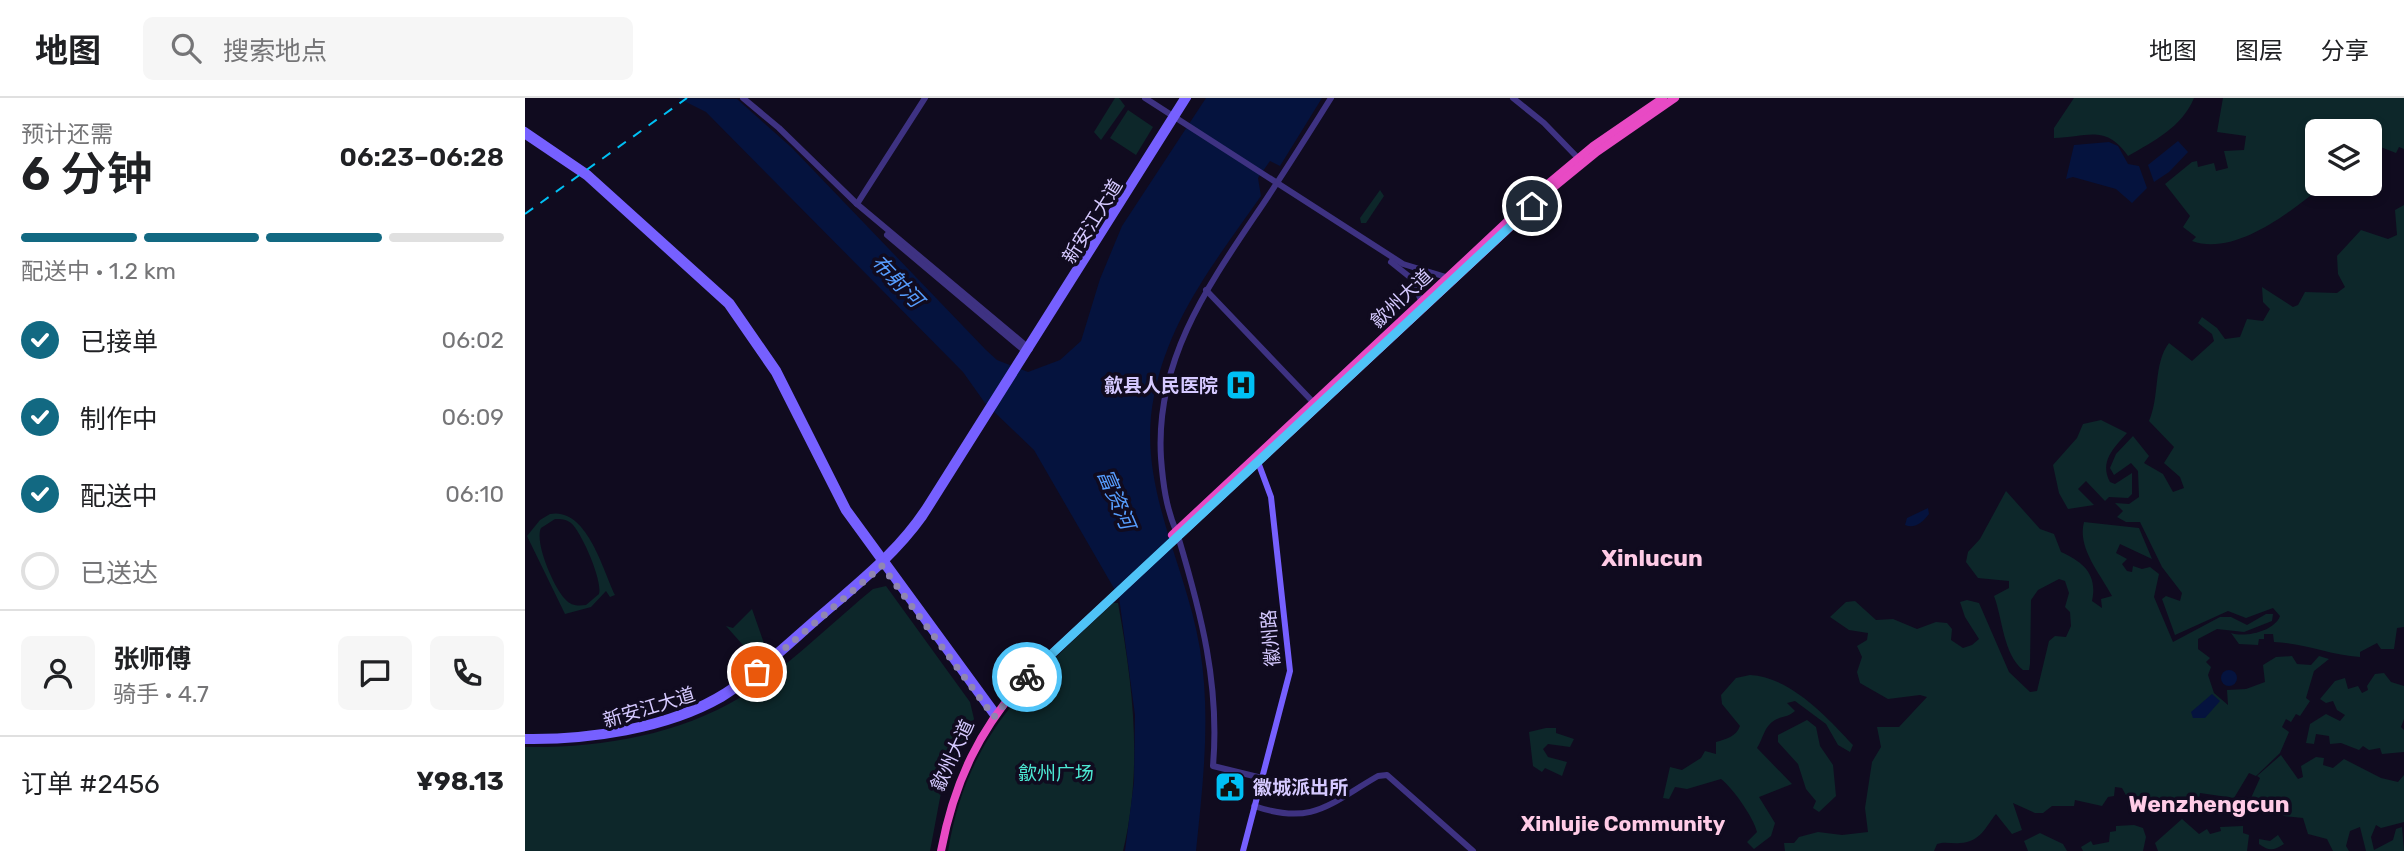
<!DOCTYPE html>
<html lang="zh">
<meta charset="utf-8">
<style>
:root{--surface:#fff;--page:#f6f6f6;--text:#202124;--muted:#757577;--line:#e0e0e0;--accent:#126982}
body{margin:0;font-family:Rubik,"Noto Sans SC",sans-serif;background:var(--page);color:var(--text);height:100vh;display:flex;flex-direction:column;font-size:26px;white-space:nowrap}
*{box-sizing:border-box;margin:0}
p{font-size:23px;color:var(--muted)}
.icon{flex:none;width:38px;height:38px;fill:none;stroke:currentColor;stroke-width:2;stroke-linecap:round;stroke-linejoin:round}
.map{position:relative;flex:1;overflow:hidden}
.drawer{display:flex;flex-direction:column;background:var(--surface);width:525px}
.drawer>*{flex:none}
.fabs{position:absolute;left:1780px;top:21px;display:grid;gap:14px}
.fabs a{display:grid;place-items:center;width:77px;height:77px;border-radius:10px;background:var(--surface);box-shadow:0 4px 10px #0003;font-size:35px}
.pin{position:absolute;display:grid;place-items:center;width:60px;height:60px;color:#fff;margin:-30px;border:4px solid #fff;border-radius:50%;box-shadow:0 2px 7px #0007}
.courier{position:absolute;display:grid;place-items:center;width:70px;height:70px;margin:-35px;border:5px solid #4fc3f7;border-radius:50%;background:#fff;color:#222;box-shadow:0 2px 9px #0007}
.head em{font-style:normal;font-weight:600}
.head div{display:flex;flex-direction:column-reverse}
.head{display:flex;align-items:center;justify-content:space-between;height:119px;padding:0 21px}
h1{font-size:46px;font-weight:600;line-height:52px}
.bar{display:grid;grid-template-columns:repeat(4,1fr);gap:10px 7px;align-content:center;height:84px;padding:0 21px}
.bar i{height:9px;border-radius:5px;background:var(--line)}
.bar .active{background:var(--accent)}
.bar p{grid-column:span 4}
.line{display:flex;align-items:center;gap:18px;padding:0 21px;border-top:2px solid var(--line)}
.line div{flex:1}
.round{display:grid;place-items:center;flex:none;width:74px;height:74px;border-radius:10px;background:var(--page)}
ol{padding:0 21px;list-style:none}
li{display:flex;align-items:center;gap:21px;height:77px}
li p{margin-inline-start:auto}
li .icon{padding:7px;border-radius:50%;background:var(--accent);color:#fff;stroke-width:4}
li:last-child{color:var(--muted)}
li i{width:38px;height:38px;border:4px solid var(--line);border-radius:50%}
header{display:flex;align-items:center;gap:42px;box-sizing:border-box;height:98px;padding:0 35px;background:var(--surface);border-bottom:2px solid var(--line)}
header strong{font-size:33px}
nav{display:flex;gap:38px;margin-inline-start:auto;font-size:24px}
.search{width:490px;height:63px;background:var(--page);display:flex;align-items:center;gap:18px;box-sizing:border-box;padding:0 24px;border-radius:10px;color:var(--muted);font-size:26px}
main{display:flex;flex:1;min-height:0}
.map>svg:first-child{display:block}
.green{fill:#0d272a;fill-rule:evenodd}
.water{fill:#05133e}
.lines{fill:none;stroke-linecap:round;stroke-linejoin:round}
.tertiary{stroke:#3e3282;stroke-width:6}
.secondary{stroke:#7660ff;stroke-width:6}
.trunk{stroke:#e84ac4;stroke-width:8}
.rail{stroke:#00c0f4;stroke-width:2;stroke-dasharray:10 9;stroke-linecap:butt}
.done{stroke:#9086b1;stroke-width:7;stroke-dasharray:0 12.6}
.route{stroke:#4fc3f7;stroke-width:9}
.labels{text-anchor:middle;stroke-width:7;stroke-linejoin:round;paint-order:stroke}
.street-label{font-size:19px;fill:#d5c9ff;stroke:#100b1f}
.poi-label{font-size:19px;font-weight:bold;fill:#d5c9ff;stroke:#100b1f;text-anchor:end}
.park-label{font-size:19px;fill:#4ce7d2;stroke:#100b1f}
.water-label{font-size:21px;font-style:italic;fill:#579eff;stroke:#100b1f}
.neighbourhood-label{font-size:21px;font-weight:bold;fill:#ffcbe6;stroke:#100b1f}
.quarter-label{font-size:23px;font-weight:bold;fill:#ffcbe6;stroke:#100b1f}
</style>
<header>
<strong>地图</strong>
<div class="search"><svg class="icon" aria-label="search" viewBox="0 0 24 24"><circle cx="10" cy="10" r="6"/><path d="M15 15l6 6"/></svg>搜索地点</div>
<nav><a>地图</a><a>图层</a><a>分享</a></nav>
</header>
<main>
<section class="drawer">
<div class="head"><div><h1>6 分钟</h1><p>预计还需</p></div><em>06:23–06:28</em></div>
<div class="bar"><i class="active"></i><i class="active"></i><i class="active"></i><i></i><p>配送中 · 1.2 km</p></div>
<ol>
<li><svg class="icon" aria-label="check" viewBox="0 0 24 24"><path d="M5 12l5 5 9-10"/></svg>已接单<p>06:02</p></li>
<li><svg class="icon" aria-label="check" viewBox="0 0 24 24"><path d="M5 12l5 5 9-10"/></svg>制作中<p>06:09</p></li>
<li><svg class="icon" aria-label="check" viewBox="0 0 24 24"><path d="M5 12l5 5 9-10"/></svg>配送中<p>06:10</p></li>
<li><i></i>已送达</li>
</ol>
<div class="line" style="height:126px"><a class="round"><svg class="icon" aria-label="person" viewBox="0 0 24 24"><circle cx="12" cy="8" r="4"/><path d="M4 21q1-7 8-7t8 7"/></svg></a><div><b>张师傅</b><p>骑手 · 4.7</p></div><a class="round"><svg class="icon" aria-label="chat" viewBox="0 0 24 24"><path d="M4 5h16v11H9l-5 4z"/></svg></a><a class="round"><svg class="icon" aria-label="phone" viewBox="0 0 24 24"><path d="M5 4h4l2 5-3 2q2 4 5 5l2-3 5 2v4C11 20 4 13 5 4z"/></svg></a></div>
<div class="line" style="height:91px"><div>订单 #2456</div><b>¥98.13</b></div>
</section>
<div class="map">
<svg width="1879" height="753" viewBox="0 0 1879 753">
<rect width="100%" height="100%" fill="#100b1f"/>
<g class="green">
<polygon points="590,0 594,0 600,8 576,42 569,34"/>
<path d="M1549,0H1669C1657,29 1629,43 1603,58C1580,25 1561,40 1529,40V30Z"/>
<path d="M1698,0H1879V51L1874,49L1871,55L1853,48L1849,53L1845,49L1844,33H1829L1820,25L1811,33H1792V86H1800C1769,111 1711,159 1667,143L1671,139L1658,129L1665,118L1640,86L1667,64L1672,63L1673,69L1689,65L1691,73L1703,70L1699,53L1719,52L1721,38L1692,34Z"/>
<polygon points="603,12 628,29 611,57 585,40"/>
<polygon points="855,92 859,98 841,125 836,125 835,120"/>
<path d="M1879,107V529L1872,530L1869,551H1856L1852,545L1835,554V559C1805,557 1779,545 1749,544L1748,536H1739V541H1734L1733,547L1714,546L1706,535C1720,540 1750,533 1755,518L1748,510L1721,520L1703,513L1650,537L1637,501L1641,498L1655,503L1657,495L1637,469L1615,424H1601L1592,419L1598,413L1590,405L1604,406L1614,399L1613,373L1606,365L1589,377L1585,370L1591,356L1608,338L1624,358L1619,365L1638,376L1648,394L1659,390L1655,379L1639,365L1649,349L1624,323C1635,298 1628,266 1644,245L1667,263L1689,243L1687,236L1673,225L1677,219L1692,230L1700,241L1715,239L1722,221L1738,223L1745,211L1738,204L1737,189L1768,209L1773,207L1780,194L1812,195L1820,189L1813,176L1812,158L1836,132L1863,141L1872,137L1870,112Z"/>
<path d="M1576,322L1602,335C1589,350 1574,363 1585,384L1590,386L1607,375V396L1603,400L1584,399L1580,403L1561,383L1553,391L1569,407L1543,411L1534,395L1528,367L1552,340L1558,326Z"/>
<path d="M1481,393L1515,431L1529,436L1536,454C1558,464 1573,476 1567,503L1577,510L1576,501L1587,498C1575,475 1552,450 1559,424L1614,430L1627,461L1595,446L1591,455L1602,461L1597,466L1602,473L1607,474L1608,468L1617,471L1625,469L1634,476L1629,499L1648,544L1695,519H1706L1722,527L1741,516H1748L1747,523L1719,534L1692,531L1673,541V551L1685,560L1681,564L1686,569L1683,577L1689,595L1703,607L1702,592L1721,591L1740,584L1738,567L1751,559L1767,558L1772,566L1786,567L1794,558L1804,561L1789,573L1781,600L1785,603L1775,618L1771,616L1766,624L1761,621L1757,629L1764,634L1755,655L1731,678L1724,675L1709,700L1675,695L1674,700L1657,699L1655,708L1649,709L1643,701L1630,712L1628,711L1630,705L1624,701L1602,699L1597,690L1590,689L1589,698L1583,699L1577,708L1550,702L1549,708H1527L1518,715H1510L1488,705L1497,732L1487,736L1471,716C1461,728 1456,744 1435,745C1427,746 1420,743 1412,746L1409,753H1260L1259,745H1269L1274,739L1293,734L1317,737L1343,734L1340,710L1347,664L1356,649L1352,629H1374L1402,599L1395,597L1363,601L1335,585L1332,574L1337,559L1332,548L1342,542L1343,535L1324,532L1305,519L1321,504L1330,503L1351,522L1368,521L1392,531L1411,524L1422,525L1427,531L1426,542L1438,550L1447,547L1454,541L1440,519L1435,504L1442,502L1454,505L1484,574L1505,594L1512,593L1524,543L1530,538L1541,539L1546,528L1545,514L1540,509L1544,495L1540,483L1534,481L1513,492L1506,502L1505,566L1504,572H1498C1478,555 1478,522 1469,498L1484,490V483L1453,480L1441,464L1443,454L1455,441Z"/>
<path d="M25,416C61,409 77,469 90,497L85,499L81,493L66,509L40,516L2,438L15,422ZM30,421C36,421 41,421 46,425C56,433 78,483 74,496L61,507C53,508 46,508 40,501C29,490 9,444 16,430Z"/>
<path d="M361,488L445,604L449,621L418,684L405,753H0V649C74,650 151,638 216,599C259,572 308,524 348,491Z"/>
<path d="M588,505H593C608,588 618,670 598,753H423C443,633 505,584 588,505Z"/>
<polygon points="227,511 240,548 236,553 230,551 225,555 201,528 208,530"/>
<polygon points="1859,575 1866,584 1879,588 1879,621 1876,629 1879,632 1879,654 1857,656 1855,650 1844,652 1838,648 1834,652 1816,645 1805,646 1804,638 1791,636 1789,646 1781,645 1785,626 1801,616 1815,623 1820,617 1812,612 1808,603 1801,605 1795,601 1810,583 1820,580 1823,591 1833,588 1837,595 1843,592 1842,588 1850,576"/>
<path d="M1225,577C1265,579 1301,618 1328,647L1325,654L1313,647L1301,626L1270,603L1262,605L1270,613C1260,621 1258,617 1250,622C1239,628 1238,641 1232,650L1267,686L1234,699L1250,725L1246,738L1229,751L1222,744L1232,734C1229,720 1207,689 1196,681L1162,691L1150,689L1144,701L1138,700L1145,669L1157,672L1176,660L1180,653L1191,656V644C1201,641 1211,639 1215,628L1197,606L1196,597L1211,580Z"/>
<polygon points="1282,622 1291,629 1295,648 1308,667 1311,698 1294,714 1288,710 1291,703 1281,691 1273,666 1253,644 1253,637"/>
<polygon points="1021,630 1031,630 1031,635 1049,641 1045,649 1023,646 1018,651 1023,659 1042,664 1037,678 1020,670 1017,674 1008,668 1004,634"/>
<polygon points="1756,657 1773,681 1778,679 1776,668 1791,659 1799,660 1798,667 1808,670 1819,661 1856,680 1873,684 1879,677 1879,724 1856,730 1851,727 1846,739 1849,752 1868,742 1871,731 1877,729 1879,753 1841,753 1835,729 1825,733 1821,748 1824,753 1808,753 1802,741 1783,736 1778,720 1759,718 1741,701 1726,700 1735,680 1732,678"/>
<polygon points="1657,721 1674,736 1682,731 1685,736 1696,733 1695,729 1718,728 1718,735 1724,737 1722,753 1633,753 1630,745"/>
<polygon points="1609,727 1618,730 1621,739 1618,753 1558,753 1556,749 1566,743 1568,747 1584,744 1585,734 1591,733 1591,728"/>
<polygon points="1515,735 1538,746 1542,753 1503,753 1499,743"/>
<path d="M1753,737L1759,746C1748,753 1744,753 1734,746V741L1745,743Z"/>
</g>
<g class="water">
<path d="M153,0L212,1L267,50L461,252L472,262L503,274L535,262L556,243L575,181L597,128L681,0H797L755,68L745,63L733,80L736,98C692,161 644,220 629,298C611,387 661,465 675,551C686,618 678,686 671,753H600L609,684L610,617L594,499L509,352L460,305L438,274L181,14Z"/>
<polygon points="1653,43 1663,54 1644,74 1629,84 1623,67"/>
<polygon points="1584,44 1593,48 1603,66 1614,68 1622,90 1607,105 1591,91 1548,79 1541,81 1549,47"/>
<path d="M1403,410L1404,416C1398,424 1390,431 1380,427L1382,420Z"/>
<circle cx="1704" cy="580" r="8"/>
<polygon points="1687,596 1695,603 1680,620 1668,620 1666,614"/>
</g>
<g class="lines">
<g class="tertiary">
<polyline points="218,0 254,30 332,106 505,251"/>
<polyline points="620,0 878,166 921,179"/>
<polyline points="988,0 1019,25 1053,60"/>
<polyline points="332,106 400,0"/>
<polyline points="362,137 501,254"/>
<polyline points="866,164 886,180 896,202"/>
<polyline points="681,192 788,304"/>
<path d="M651,433C641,409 638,386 636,360C630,263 682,189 734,112C759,75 782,38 806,0"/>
<path d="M653,438C676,515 695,587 688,668L737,680"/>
<path d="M729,708C788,728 804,706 853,678L862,677L948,753"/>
</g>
<g class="secondary">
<polyline points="0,32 63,75 206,204 253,272 323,411 472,615"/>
<polyline points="0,38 61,79 202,207 249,275 319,413 469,619"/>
<path d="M0,639C64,640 145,628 200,593C235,571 267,539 299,512C337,479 375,449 402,406L658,0"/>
<path d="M0,643C63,644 141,633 197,601C234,578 267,545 301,516C336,486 372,457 399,419L663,0"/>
<polyline points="718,753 765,573 746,399 733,364"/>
</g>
<g class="trunk">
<polyline points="647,437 1019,89 1068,48 1138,0"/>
<path d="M416,753C429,684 455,629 503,578L1023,94L1072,54L1150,0"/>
</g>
<polyline class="rail" points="0,116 162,0"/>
</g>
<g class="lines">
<polyline class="done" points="232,574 357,468 469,619 502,579"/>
<polyline class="route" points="502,579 1007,108"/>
</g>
<defs>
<g id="hospital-square" transform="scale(1.575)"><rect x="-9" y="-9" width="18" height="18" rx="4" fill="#00c0f4" stroke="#100b1f"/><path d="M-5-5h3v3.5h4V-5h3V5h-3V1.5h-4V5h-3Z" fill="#111"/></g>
<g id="civic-square" transform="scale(1.575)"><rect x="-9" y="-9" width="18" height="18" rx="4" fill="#00c0f4" stroke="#100b1f"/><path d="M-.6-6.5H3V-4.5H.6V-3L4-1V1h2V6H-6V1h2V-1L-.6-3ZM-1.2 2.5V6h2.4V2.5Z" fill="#111"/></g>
</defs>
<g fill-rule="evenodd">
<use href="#hospital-square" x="716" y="287"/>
<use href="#civic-square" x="705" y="689"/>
</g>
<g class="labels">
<g class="street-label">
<text transform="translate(567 123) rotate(-58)" y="7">新安江大道</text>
<text transform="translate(876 200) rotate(-43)" y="7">歙州大道</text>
<text transform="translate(745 540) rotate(-95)" y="7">徽州路</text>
<text transform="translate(124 609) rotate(-17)" y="7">新安江大道</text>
<text transform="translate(427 657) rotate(-65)" y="7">歙州大道</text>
</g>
<g class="poi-label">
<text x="693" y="294">歙县人民医院</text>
<text x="728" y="696" text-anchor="start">徽城派出所</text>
</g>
<g class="park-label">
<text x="531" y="682">歙州广场</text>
</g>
<g class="water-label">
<text transform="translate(372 183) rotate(46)" y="7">布射河</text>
<text transform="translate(591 401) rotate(67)" y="7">富资河</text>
</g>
<g class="neighbourhood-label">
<text x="1098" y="733">Xinlujie Community</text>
</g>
<g class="quarter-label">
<text x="1127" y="468">Xinlucun</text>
<text x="1684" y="714">Wenzhengcun</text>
</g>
</g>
</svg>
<div class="fabs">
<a><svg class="icon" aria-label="layers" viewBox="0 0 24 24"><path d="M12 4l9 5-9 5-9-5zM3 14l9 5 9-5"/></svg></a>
</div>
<div class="pin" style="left:232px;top:574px;background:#ea580c"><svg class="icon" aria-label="bag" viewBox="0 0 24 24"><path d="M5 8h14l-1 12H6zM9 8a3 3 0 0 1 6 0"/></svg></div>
<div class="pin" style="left:1007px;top:108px;background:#1f2937"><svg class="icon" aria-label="home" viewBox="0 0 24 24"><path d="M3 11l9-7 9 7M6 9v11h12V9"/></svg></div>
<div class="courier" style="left:502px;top:579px"><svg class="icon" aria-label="bike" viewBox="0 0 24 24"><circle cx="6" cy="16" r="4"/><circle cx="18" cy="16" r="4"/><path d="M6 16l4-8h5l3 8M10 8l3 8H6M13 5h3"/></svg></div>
</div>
</main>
